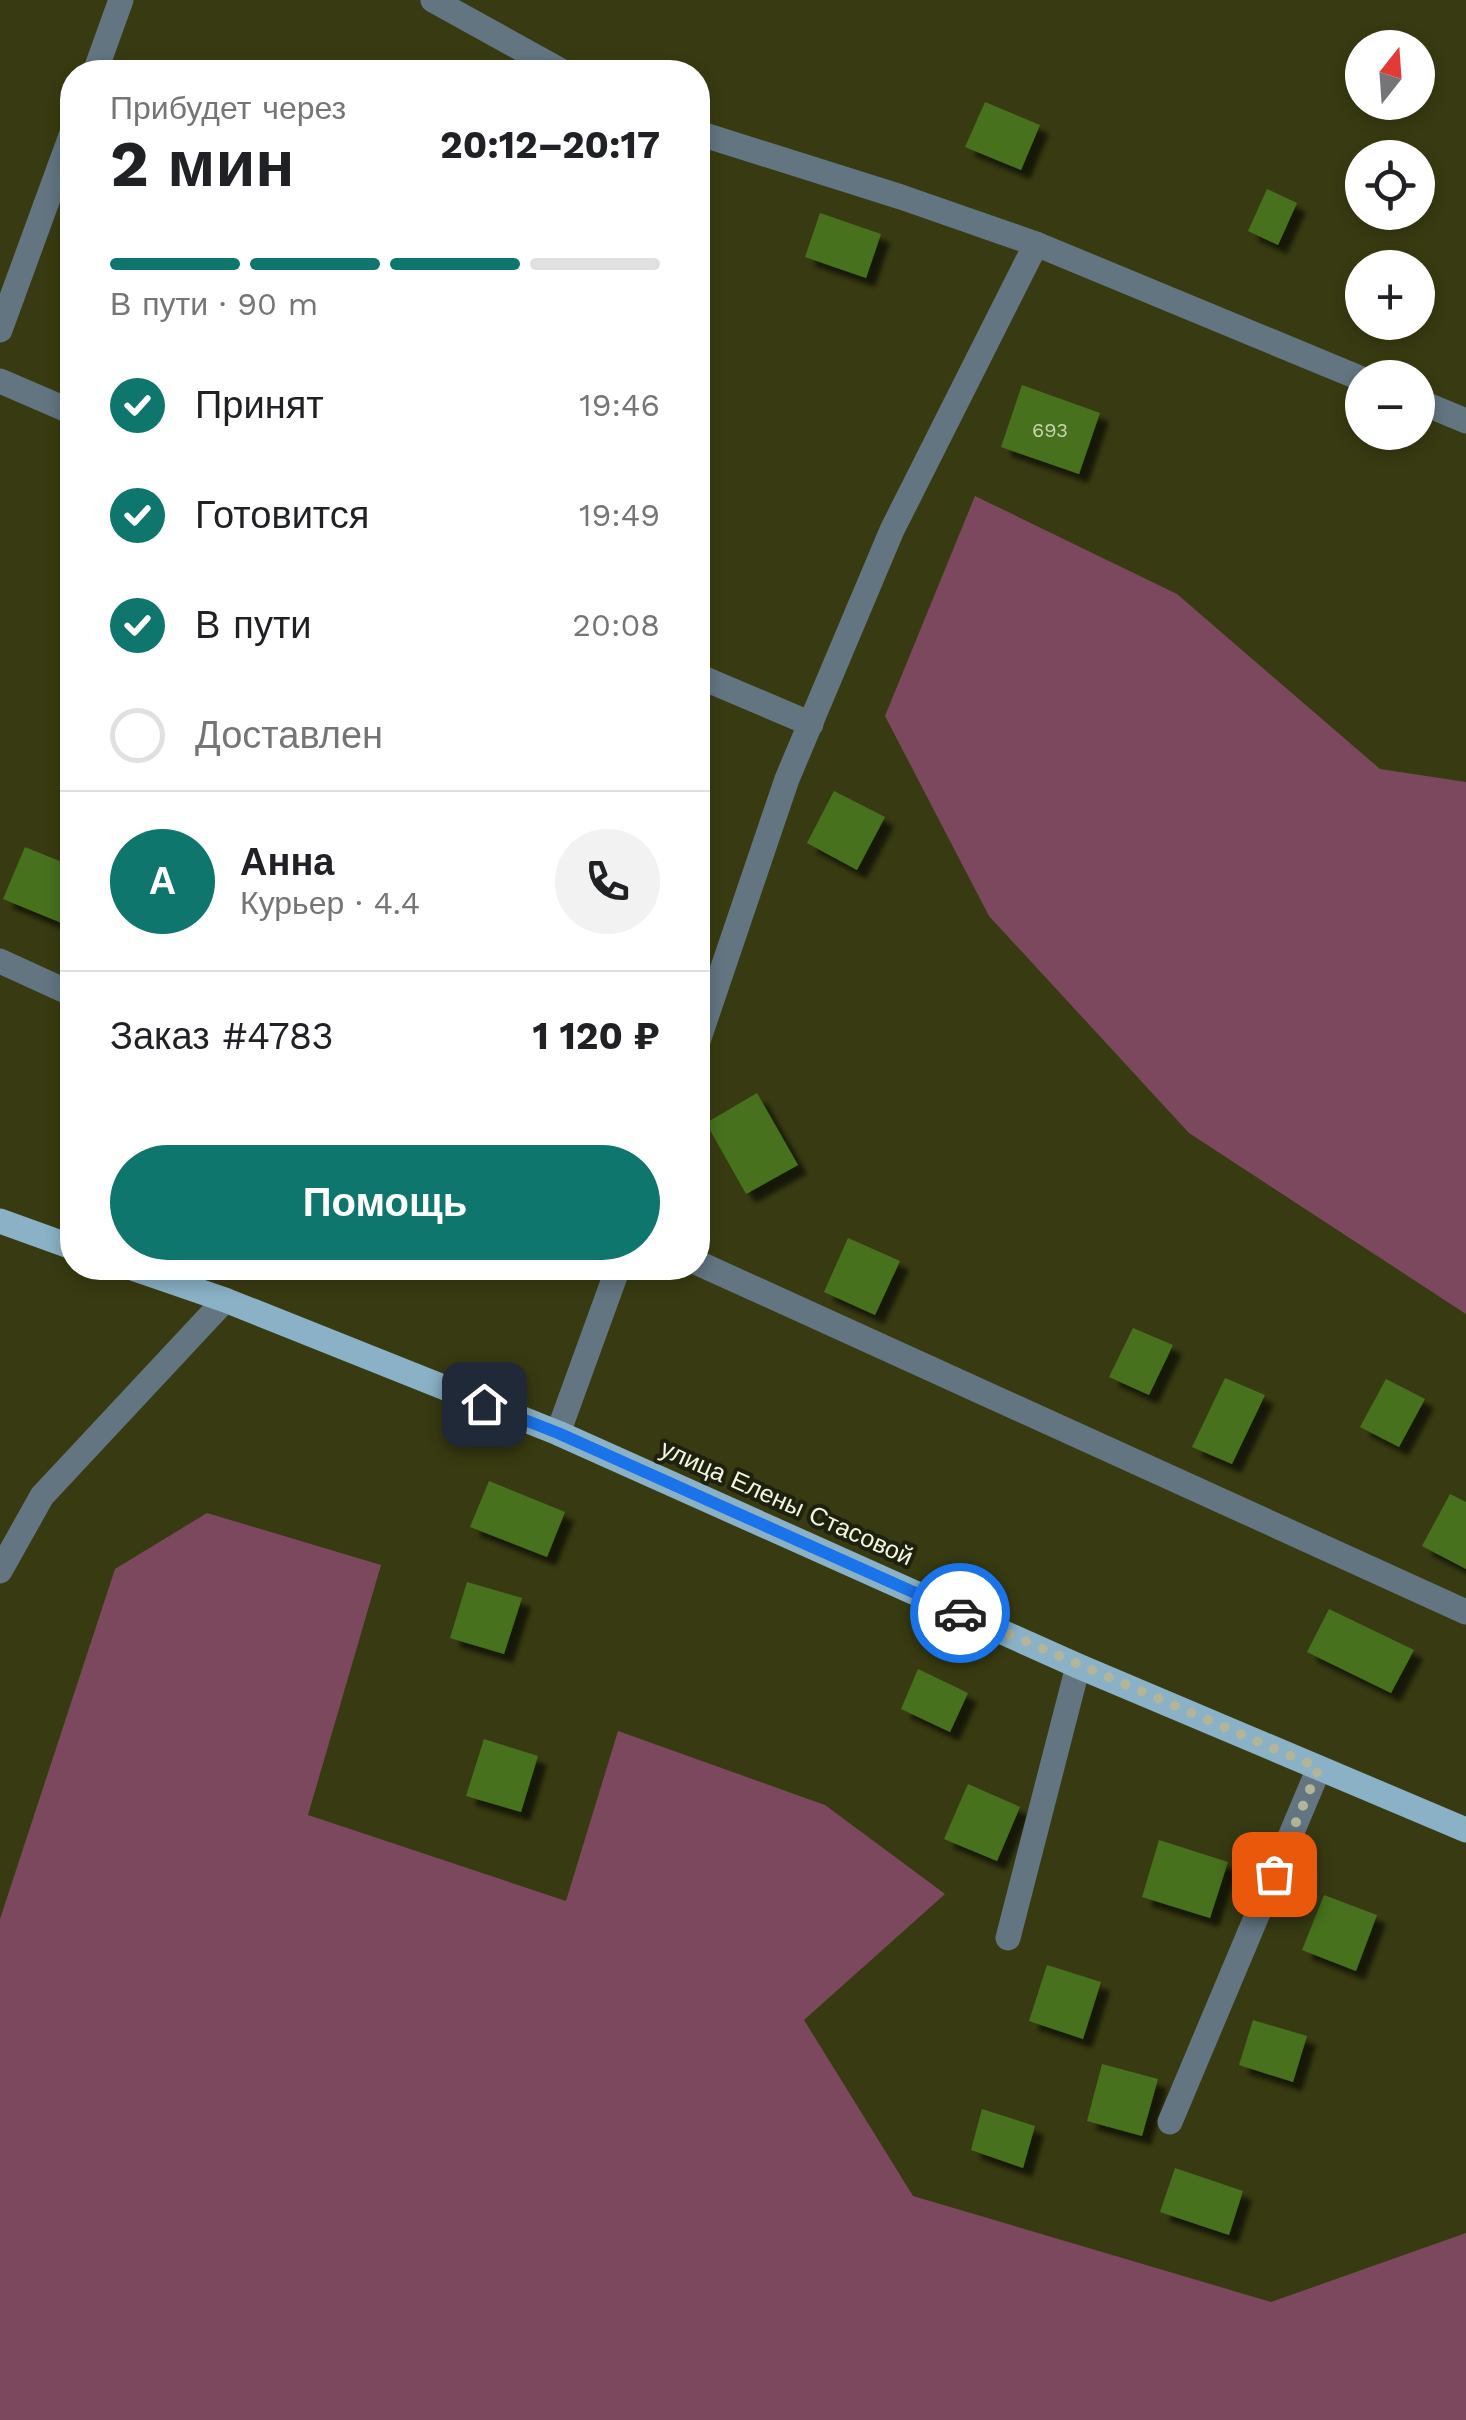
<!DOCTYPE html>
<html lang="ru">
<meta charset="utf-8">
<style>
:root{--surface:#fff;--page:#f2f2f2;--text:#202124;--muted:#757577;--line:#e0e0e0;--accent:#0f766e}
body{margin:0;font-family:"Work Sans",sans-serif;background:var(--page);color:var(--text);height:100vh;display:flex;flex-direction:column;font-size:38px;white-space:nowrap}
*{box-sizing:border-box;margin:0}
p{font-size:32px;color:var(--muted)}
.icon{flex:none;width:55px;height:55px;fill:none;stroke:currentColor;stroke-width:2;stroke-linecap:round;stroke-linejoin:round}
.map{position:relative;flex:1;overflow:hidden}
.drawer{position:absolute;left:60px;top:60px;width:650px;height:1220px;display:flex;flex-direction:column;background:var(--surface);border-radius:40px;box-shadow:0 5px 15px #0003}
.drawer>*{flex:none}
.needle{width:65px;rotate:17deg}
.tools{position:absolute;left:1345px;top:30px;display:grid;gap:20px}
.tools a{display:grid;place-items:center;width:90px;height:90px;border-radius:50%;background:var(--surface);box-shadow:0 5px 15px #0003;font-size:50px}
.pin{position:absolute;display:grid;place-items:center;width:85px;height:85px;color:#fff;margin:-42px;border-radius:20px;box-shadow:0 5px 15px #0006}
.courier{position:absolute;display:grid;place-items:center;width:100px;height:100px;margin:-50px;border:8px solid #1a73e8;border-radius:50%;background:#fff;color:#222;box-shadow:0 2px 12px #0007}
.headline em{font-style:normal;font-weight:700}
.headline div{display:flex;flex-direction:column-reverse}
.headline{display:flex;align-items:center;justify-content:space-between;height:170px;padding:0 50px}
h1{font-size:65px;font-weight:700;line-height:75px}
.bar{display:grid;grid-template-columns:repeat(4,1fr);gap:15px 10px;align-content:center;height:120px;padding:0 50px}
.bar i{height:12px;border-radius:8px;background:var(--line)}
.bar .on{background:var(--accent)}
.bar p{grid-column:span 4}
.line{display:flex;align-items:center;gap:25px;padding:0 50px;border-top:2px solid var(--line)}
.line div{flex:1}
.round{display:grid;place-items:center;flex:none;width:105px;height:105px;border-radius:52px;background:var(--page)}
ol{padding:0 50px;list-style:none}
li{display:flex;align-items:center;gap:30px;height:110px}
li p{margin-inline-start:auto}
li .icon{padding:10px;border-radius:50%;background:var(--accent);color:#fff;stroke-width:4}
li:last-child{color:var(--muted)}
li i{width:55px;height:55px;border:5px solid var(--line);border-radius:50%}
.action{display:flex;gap:20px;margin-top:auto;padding:20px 50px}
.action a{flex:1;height:115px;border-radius:60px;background:var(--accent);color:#fff;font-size:40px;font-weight:700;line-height:115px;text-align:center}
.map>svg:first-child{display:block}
.green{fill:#7b485e}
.building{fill:#46711f;filter:url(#shadow)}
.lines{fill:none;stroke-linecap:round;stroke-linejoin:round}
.minor{stroke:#627580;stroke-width:25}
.major{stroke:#8ab1c6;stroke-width:25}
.done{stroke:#b2b598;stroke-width:10;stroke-dasharray:0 18}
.route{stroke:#1a73e8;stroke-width:12}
.labels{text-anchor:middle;stroke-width:8;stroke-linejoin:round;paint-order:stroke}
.number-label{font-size:20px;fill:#c8d6b0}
.street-label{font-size:25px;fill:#f4f7e0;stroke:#1f210f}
</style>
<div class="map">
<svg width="1466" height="2420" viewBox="0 0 1466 2420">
<defs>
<filter id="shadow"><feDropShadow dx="9" dy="9" stdDeviation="2.5" flood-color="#0009"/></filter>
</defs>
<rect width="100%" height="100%" fill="#383b11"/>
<g class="green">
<polygon points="975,496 1177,594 1380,769 1466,782 1466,1314 1189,1133 989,916 885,716"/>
<polygon points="207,1513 381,1565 308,1815 566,1901 618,1731 825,1805 945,1894 804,2020 913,2196 1271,2302 1466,2233 1466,2420 0,2420 0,1919 115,1569"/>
</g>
<g class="building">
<polygon points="985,102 1040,125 1021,170 965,147"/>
<polygon points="1267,189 1297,203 1278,245 1248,231"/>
<polygon points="820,213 881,234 866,278 805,257"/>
<polygon points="1022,385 1100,413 1079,474 1001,447"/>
<polygon points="834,791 885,817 857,870 807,843"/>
<polygon points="25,847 72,866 72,917 69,926 3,899"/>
<polygon points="757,1093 798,1165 746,1194 706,1123"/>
<polygon points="848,1238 900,1261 875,1315 824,1292"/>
<polygon points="1133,1328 1173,1345 1149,1395 1109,1377"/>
<polygon points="1225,1378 1265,1395 1232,1464 1192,1447"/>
<polygon points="1386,1379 1425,1399 1399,1447 1360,1427"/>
<polygon points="489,1481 565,1512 547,1557 470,1527"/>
<polygon points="1450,1494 1466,1502 1466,1569 1422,1546"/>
<polygon points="467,1582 522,1598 504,1654 450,1638"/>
<polygon points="1329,1609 1414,1650 1391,1693 1307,1652"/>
<polygon points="918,1669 968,1693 950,1732 901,1709"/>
<polygon points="484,1739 538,1756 521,1812 466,1796"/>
<polygon points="968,1784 1020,1807 997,1861 944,1839"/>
<polygon points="1159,1840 1228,1862 1210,1918 1142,1897"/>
<polygon points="1324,1895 1377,1915 1356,1971 1302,1950"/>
<polygon points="1047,1965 1101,1982 1083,2039 1029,2021"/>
<polygon points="1253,2020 1307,2036 1293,2082 1239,2065"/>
<polygon points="1102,2064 1158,2079 1142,2136 1087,2121"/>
<polygon points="982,2109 1035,2126 1023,2168 971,2150"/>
<polygon points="1175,2168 1243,2191 1229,2235 1160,2212"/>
</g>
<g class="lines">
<g class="minor">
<polyline points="433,0 563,72"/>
<polyline points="95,72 121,0"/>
<polyline points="698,133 901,197 1036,244 1362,379"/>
<polyline points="0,330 72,133"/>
<polyline points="0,381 72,412"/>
<polyline points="1418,401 1466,421"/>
<polyline points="698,676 811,724"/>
<polyline points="0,961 72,994"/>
<polyline points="698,1041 787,779 892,530 1036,244"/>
<polyline points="698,1263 1466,1612"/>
<polyline points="558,1433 618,1268"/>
<polyline points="0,1571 42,1496 225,1300"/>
<polyline points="1008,1938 1078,1666"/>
<polyline points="1170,2122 1319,1768"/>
</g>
<g class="major">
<polyline points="0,1221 72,1247"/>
<polyline points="132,1268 225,1300 558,1433 1078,1666 1466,1830"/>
</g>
</g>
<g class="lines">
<polyline class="done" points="960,1613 1319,1768 1274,1874"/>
<polyline class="route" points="484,1404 558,1433 960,1613"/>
</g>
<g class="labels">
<g class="number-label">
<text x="1050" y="437">693</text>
</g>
<g class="street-label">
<text transform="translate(787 1502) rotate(24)" y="9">улица Елены Стасовой</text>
</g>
</g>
</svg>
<div class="tools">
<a><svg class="needle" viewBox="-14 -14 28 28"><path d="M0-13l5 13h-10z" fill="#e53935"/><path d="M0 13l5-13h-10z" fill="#757577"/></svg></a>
<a><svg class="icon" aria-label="locate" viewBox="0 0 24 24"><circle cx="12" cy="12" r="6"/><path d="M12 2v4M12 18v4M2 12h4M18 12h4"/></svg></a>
<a>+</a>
<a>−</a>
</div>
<div class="pin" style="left:1274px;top:1874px;background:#ea580c"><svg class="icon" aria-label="bag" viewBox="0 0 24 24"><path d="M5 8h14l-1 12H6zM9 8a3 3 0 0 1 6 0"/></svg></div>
<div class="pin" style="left:484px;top:1404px;background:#1f2937"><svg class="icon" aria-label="home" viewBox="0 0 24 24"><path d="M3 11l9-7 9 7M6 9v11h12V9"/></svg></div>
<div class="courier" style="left:960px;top:1613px"><svg class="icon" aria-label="car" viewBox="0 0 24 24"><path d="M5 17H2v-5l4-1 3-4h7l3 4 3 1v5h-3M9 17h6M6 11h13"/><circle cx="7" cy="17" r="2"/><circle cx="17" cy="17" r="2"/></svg></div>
<section class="drawer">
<div class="headline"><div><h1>2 мин</h1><p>Прибудет через</p></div><em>20:12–20:17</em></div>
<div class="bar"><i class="on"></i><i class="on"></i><i class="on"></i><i></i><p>В пути · 90 m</p></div>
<ol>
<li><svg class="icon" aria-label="check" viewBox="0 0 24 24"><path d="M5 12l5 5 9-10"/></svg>Принят<p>19:46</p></li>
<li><svg class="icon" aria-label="check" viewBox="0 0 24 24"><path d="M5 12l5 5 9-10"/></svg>Готовится<p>19:49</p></li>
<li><svg class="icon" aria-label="check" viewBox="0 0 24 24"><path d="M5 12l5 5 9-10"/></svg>В пути<p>20:08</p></li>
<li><i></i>Доставлен</li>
</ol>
<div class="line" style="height:180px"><b class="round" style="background:var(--accent);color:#fff">А</b><div><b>Анна</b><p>Курьер · 4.4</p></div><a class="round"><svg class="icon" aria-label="phone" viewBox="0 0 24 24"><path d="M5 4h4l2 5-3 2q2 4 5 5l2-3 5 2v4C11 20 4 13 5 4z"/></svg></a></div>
<div class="line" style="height:130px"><div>Заказ #4783</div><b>1 120 ₽</b></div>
<div class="action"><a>Помощь</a></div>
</section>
</div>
